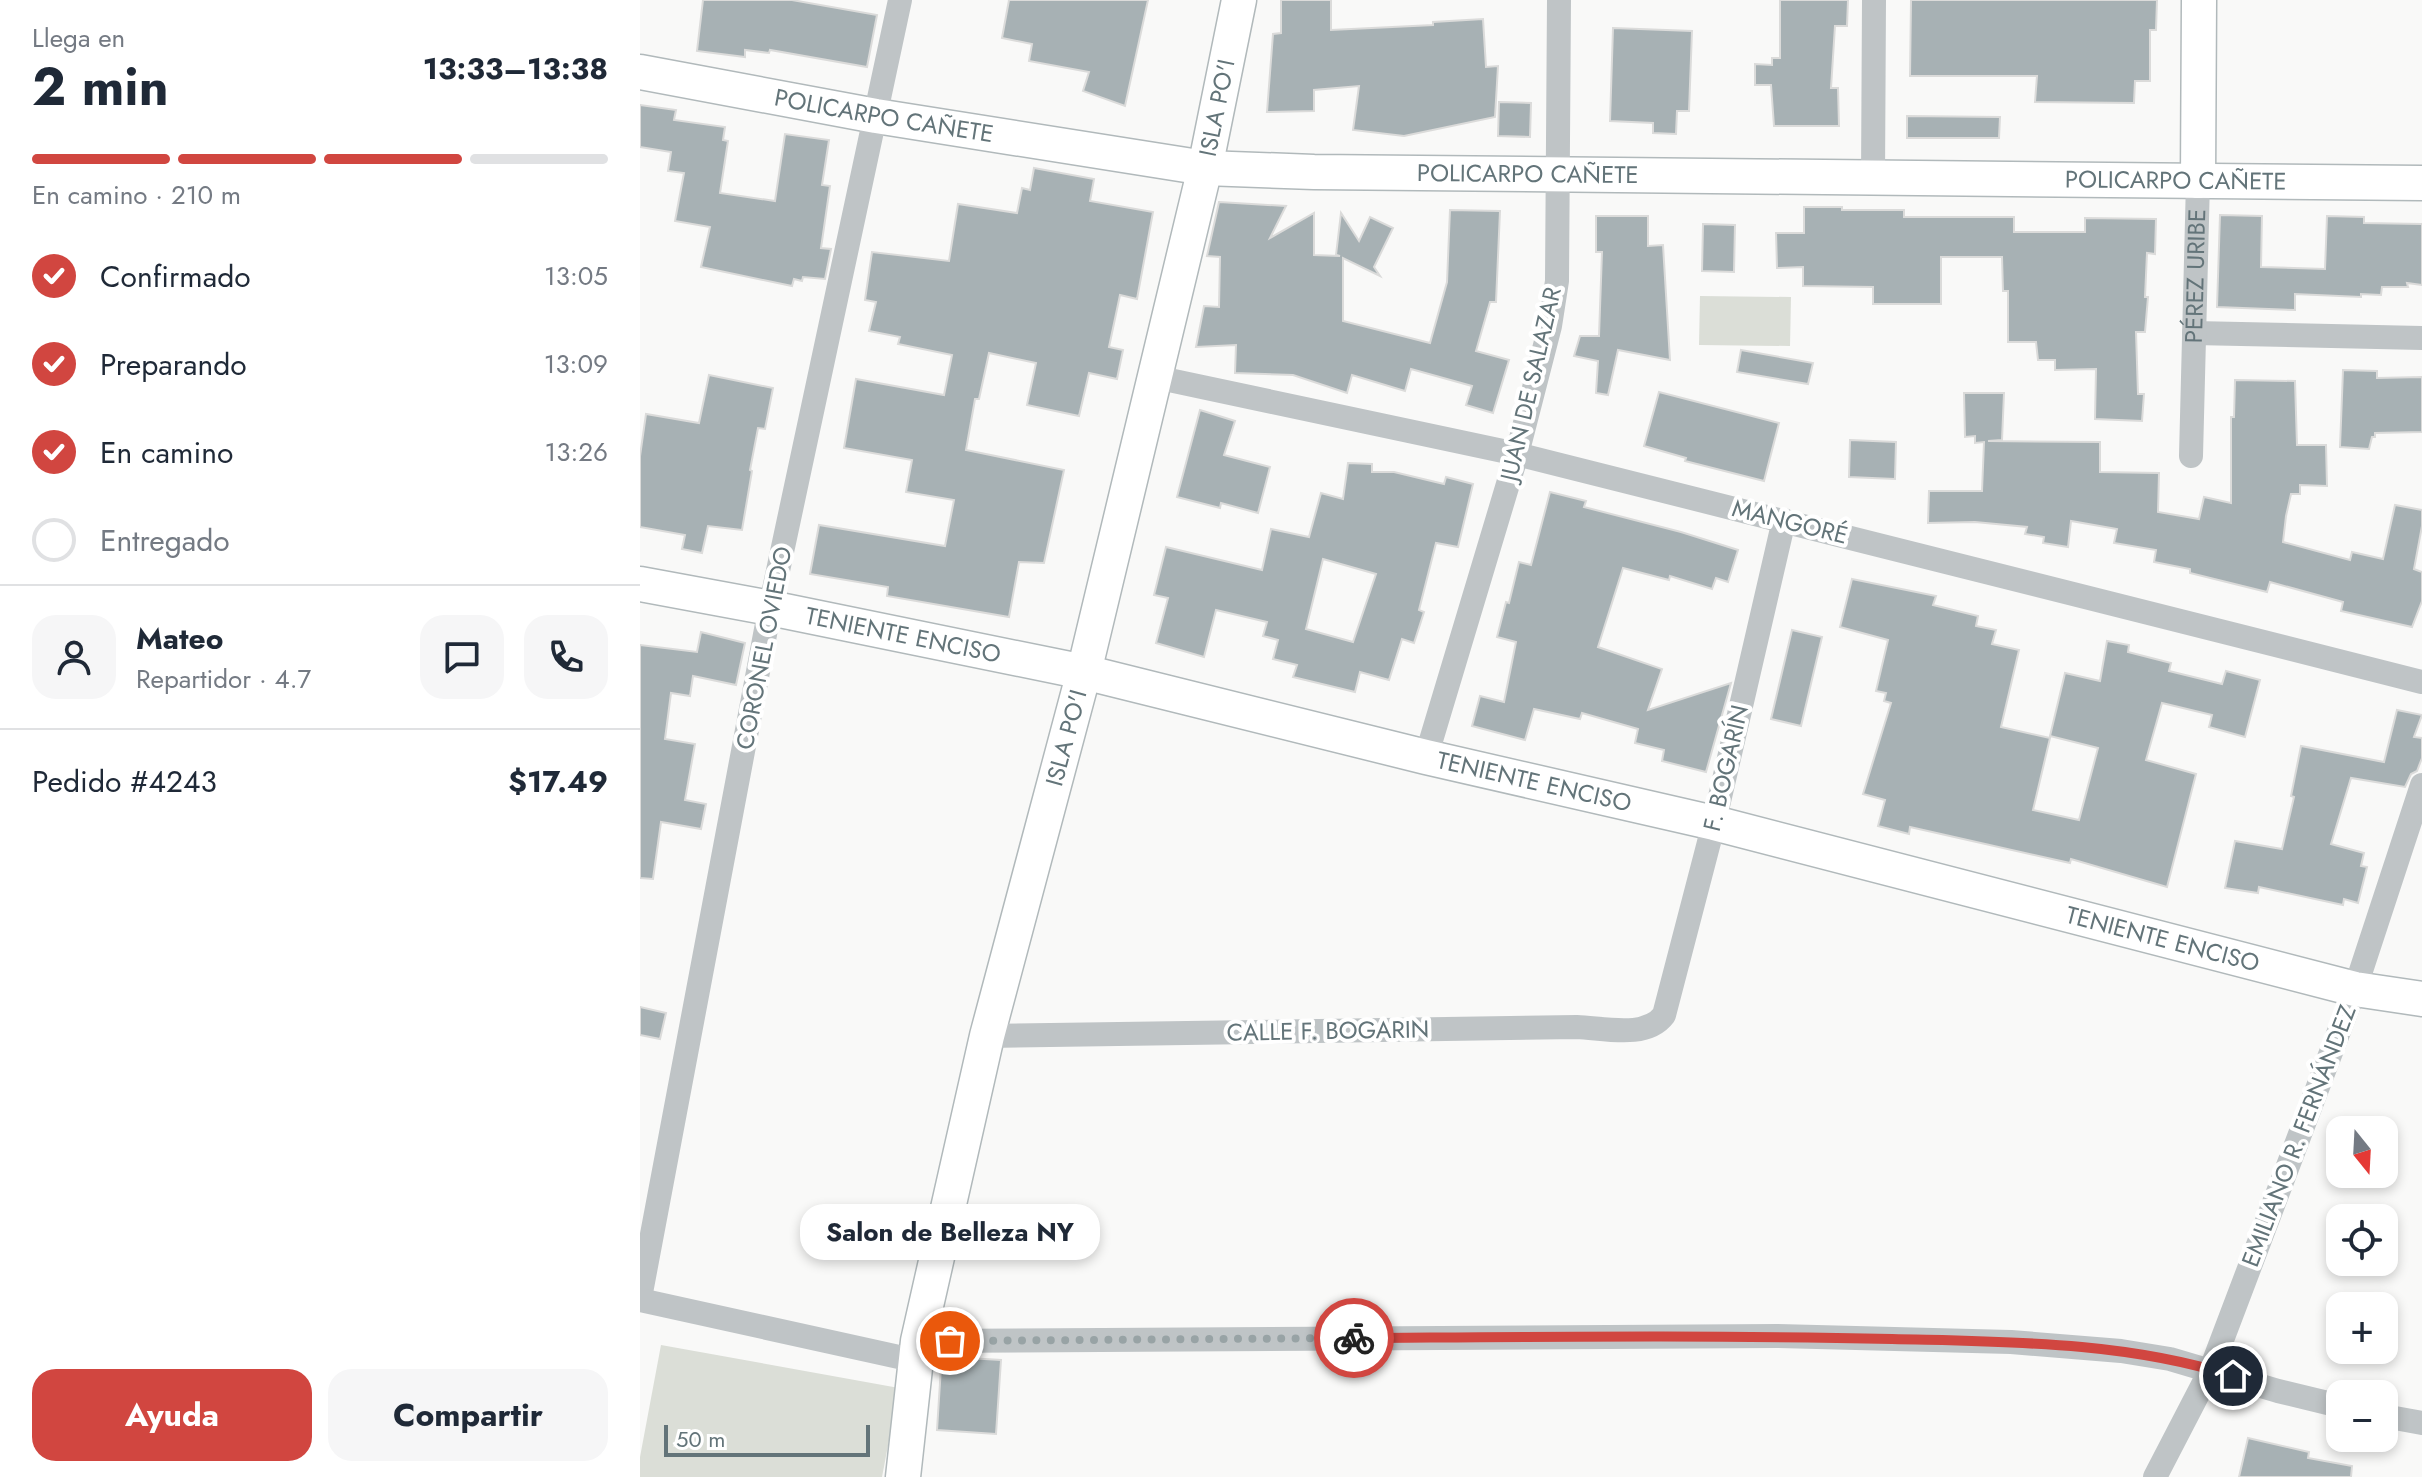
<!DOCTYPE html>
<html lang="es">
<meta charset="utf-8">
<style>
:root{--surface:#fff;--page:#f6f6f7;--text:#1f2937;--muted:#747a83;--line:#e0e1e3;--accent:#d14640}
body{margin:0;font-family:Jost,sans-serif;background:var(--page);color:var(--text);height:100vh;display:flex;flex-direction:column;font-size:30px;white-space:nowrap}
*{box-sizing:border-box;margin:0}
p{font-size:26px;color:var(--muted)}
.icon{flex:none;width:44px;height:44px;fill:none;stroke:currentColor;stroke-width:2;stroke-linecap:round;stroke-linejoin:round}
.map{position:relative;flex:1;overflow:hidden}
.details{display:flex;flex-direction:column;background:var(--surface);width:640px}
.details>*{flex:none}
.needle{width:52px;rotate:162deg}
.buttons{position:absolute;left:1686px;top:1116px;display:grid;gap:16px}
.buttons a{display:grid;place-items:center;width:72px;height:72px;border-radius:16px;background:var(--surface);box-shadow:0 4px 12px #0003;font-size:40px}
.scale{position:absolute;left:24px;bottom:20px;width:206px;box-sizing:border-box;padding-left:8px;border:4px solid #637479;border-top:0;font-size:22px;line-height:28px;white-space:nowrap;color:#637479;-webkit-text-stroke:6px #fff;paint-order:stroke}
.pin{position:absolute;display:grid;place-items:center;width:68px;height:68px;color:#fff;margin:-34px;border:4px solid #fff;border-radius:50%;box-shadow:0 2px 8px #0007}
.courier{position:absolute;display:grid;place-items:center;width:80px;height:80px;margin:-40px;border:6px solid #d14640;border-radius:50%;background:#fff;color:#222;box-shadow:0 2px 10px #0007}
.bubble{position:absolute;height:56px;border-radius:24px;background:var(--surface);box-shadow:0 4px 12px #0003;font-size:26px;font-weight:700;line-height:56px;text-align:center}
.overview em{font-style:normal;font-weight:700}
.overview div{display:flex;flex-direction:column-reverse}
.overview{display:flex;align-items:center;justify-content:space-between;height:136px;padding:0 32px}
h1{font-size:52px;font-weight:700;line-height:60px}
.bar{display:grid;grid-template-columns:repeat(4,1fr);gap:12px 8px;align-content:center;height:96px;padding:0 32px}
.bar i{height:10px;border-radius:6px;background:var(--line)}
.bar .current{background:var(--accent)}
.bar p{grid-column:span 4}
.line{display:flex;align-items:center;gap:20px;padding:0 32px;border-top:2px solid var(--line)}
.line div{flex:1}
.round{display:grid;place-items:center;flex:none;width:84px;height:84px;border-radius:24px;background:var(--page)}
ol{padding:0 32px;list-style:none}
li{display:flex;align-items:center;gap:24px;height:88px}
li p{margin-inline-start:auto}
li .icon{padding:8px;border-radius:50%;background:var(--accent);color:#fff;stroke-width:4}
li:last-child{color:var(--muted)}
li i{width:44px;height:44px;border:4px solid var(--line);border-radius:50%}
.button{display:flex;gap:16px;margin-top:auto;padding:16px 32px}
.button a{flex:1;height:92px;border-radius:24px;background:var(--accent);color:#fff;font-size:32px;font-weight:700;line-height:92px;text-align:center}
.button a+a{background:var(--page);color:var(--text)}
main{display:flex;flex:1;min-height:0}
.map>svg:first-child{display:block}
.green{fill:#dbded7}
.building{fill:#a7b1b4;stroke:#dbdbda;stroke-width:2;fill-rule:evenodd}
.lines{fill:none;stroke-linecap:round;stroke-linejoin:round}
.secondary-casing{stroke:#b1b9bb;stroke-width:37}
.street{stroke:#bfc4c6;stroke-width:24}
.secondary{stroke:#fff;stroke-width:34}
.done{stroke:#98a3a5;stroke-width:8;stroke-dasharray:0 14.4}
.route{stroke:#d14640;stroke-width:10}
.labels{text-anchor:middle;stroke-width:8;stroke-linejoin:round;paint-order:stroke}
.street-label{font-size:24px;fill:#637479;stroke:#fff}
</style>
<main>
<section class="details">
<div class="overview"><div><h1>2 min</h1><p>Llega en</p></div><em>13:33–13:38</em></div>
<div class="bar"><i class="current"></i><i class="current"></i><i class="current"></i><i></i><p>En camino · 210 m</p></div>
<ol>
<li><svg class="icon" aria-label="check" viewBox="0 0 24 24"><path d="M5 12l5 5 9-10"/></svg>Confirmado<p>13:05</p></li>
<li><svg class="icon" aria-label="check" viewBox="0 0 24 24"><path d="M5 12l5 5 9-10"/></svg>Preparando<p>13:09</p></li>
<li><svg class="icon" aria-label="check" viewBox="0 0 24 24"><path d="M5 12l5 5 9-10"/></svg>En camino<p>13:26</p></li>
<li><i></i>Entregado</li>
</ol>
<div class="line" style="height:144px"><a class="round"><svg class="icon" aria-label="person" viewBox="0 0 24 24"><circle cx="12" cy="8" r="4"/><path d="M4 21q1-7 8-7t8 7"/></svg></a><div><b>Mateo</b><p>Repartidor · 4.7</p></div><a class="round"><svg class="icon" aria-label="chat" viewBox="0 0 24 24"><path d="M4 5h16v11H9l-5 4z"/></svg></a><a class="round"><svg class="icon" aria-label="phone" viewBox="0 0 24 24"><path d="M5 4h4l2 5-3 2q2 4 5 5l2-3 5 2v4C11 20 4 13 5 4z"/></svg></a></div>
<div class="line" style="height:104px"><div>Pedido #4243</div><b>$17.49</b></div>
<div class="button"><a>Ayuda</a><a>Compartir</a></div>
</section>
<div class="map">
<svg width="1782" height="1477" viewBox="0 0 1782 1477">
<rect width="100%" height="100%" fill="#f9f9f8"/>
<g class="green">
<polygon points="1060,296 1151,297 1150,346 1059,345"/>
<polygon points="21,1345 259,1388 242,1477 0,1477 0,1457"/>
</g>
<g class="building">
<polygon points="63,0 152,0 237,15 227,67 130,50 129,53 105,50 105,57 57,51"/>
<polygon points="369,0 508,0 485,106 443,91 449,72 389,61 392,44 362,38"/>
<polygon points="641,0 691,0 691,30 793,25 793,22 843,19 846,67 858,66 855,117 764,136 713,130 719,86 674,90 674,111 627,112 633,34 641,33"/>
<polygon points="1140,0 1208,0 1207,26 1195,26 1191,88 1198,88 1199,126 1134,126 1131,85 1115,85 1115,64 1132,65 1132,58 1140,58"/>
<polygon points="1271,0 1517,0 1516,30 1510,30 1510,81 1495,81 1494,103 1395,102 1397,76 1270,76"/>
<polygon points="973,28 1052,31 1049,111 1037,111 1036,134 1013,133 1013,123 970,121"/>
<polygon points="859,102 891,103 890,137 858,136"/>
<polygon points="0,105 36,110 34,120 85,127 83,140 88,141 80,193 135,201 145,134 189,140 182,185 190,186 181,248 191,249 185,279 163,277 162,281 154,279 152,286 61,267 70,227 35,221 44,173 28,171 31,152 0,147"/>
<polygon points="1267,116 1360,117 1359,138 1267,138"/>
<polygon points="394,168 454,179 450,201 513,212 497,299 480,295 469,347 483,350 477,379 449,373 439,416 387,405 396,363 349,353 339,399 335,399 326,450 424,470 404,563 379,562 369,617 247,596 248,587 170,574 179,525 305,546 314,500 266,492 272,460 204,448 216,379 304,395 312,355 258,344 260,337 229,331 236,302 225,300 232,252 309,261 318,204 377,213 382,188 390,190"/>
<polygon points="579,202 646,206 630,238 674,213 674,255 700,256 696,255 701,213 719,241 730,217 753,228 734,267 740,276 703,258 703,321 790,343 807,282 810,210 860,211 856,302 850,302 836,351 869,360 853,413 826,405 832,386 771,369 765,391 712,375 707,393 653,375 595,373 596,345 556,347 564,306 579,307 580,257 567,256"/>
<polygon points="1164,207 1202,207 1202,210 1264,210 1264,217 1374,217 1374,232 1445,232 1445,218 1516,219 1515,254 1507,253 1505,297 1508,297 1505,332 1496,332 1498,394 1504,394 1502,421 1455,419 1456,369 1415,370 1415,360 1398,360 1396,342 1368,342 1368,291 1363,291 1362,257 1301,257 1301,304 1233,304 1233,287 1163,286 1163,267 1137,268 1136,233 1164,233"/>
<polygon points="1580,215 1622,216 1621,267 1685,269 1687,216 1724,217 1724,223 1782,224 1782,285 1767,283 1768,287 1742,287 1741,295 1721,294 1721,297 1655,294 1655,310 1577,307"/>
<polygon points="956,216 1008,216 1008,246 1023,245 1030,360 978,350 968,395 956,393 958,361 934,356 940,336 959,336 962,252 956,252"/>
<polygon points="1063,224 1095,225 1094,272 1062,271"/>
<polygon points="1101,350 1173,363 1168,384 1097,372"/>
<polygon points="1703,370 1737,371 1737,378 1782,377 1782,432 1735,433 1735,437 1732,437 1729,449 1700,447"/>
<polygon points="69,375 133,388 125,429 118,428 110,470 112,471 102,530 68,526 62,553 42,549 45,535 0,527 0,456 6,414 59,423"/>
<polygon points="1595,380 1655,381 1657,445 1686,445 1687,486 1660,485 1660,494 1651,494 1646,516 1643,542 1710,560 1712,552 1743,559 1755,505 1782,510 1782,526 1774,569 1782,572 1782,601 1772,627 1701,611 1703,602 1630,582 1627,592 1550,573 1550,569 1514,562 1516,550 1474,543 1477,529 1431,521 1428,547 1403,543 1404,537 1385,534 1387,527 1335,522 1288,523 1289,491 1342,491 1344,442 1335,443 1335,436 1325,437 1324,393 1364,393 1362,440 1348,441 1460,442 1460,472 1519,473 1518,512 1559,519 1564,497 1591,503 1591,417 1594,417"/>
<polygon points="1019,392 1139,423 1124,481 1045,461 1046,458 1004,446"/>
<polygon points="560,410 595,421 584,455 630,467 618,513 581,503 580,508 537,497"/>
<polygon points="1210,440 1256,442 1255,479 1209,477"/>
<path d="M708,463L732,464V472H754L804,484L806,477L833,484L818,547L796,543L779,610L784,612L774,643L762,639L749,680L720,672L715,692L653,677L657,665L633,659L638,640L623,636L627,622L576,610L564,657L516,643L528,598L514,595L526,547L622,570L631,529L669,537L681,493L703,499ZM683,559L736,574L713,642L666,629Z"/>
<polygon points="910,492 946,501 944,507 1041,532 1098,550 1088,582 1076,578 1072,589 1030,576 1029,580 983,568 958,647 1022,669 1008,710 1091,683 1066,772 1022,761 1024,750 995,743 998,729 942,713 940,719 894,709 885,740 832,726 840,696 864,702 876,642 857,637 866,602 869,603 879,562 891,565"/>
<polygon points="1212,579 1296,596 1293,605 1338,616 1336,626 1356,630 1352,644 1379,650 1361,727 1410,738 1393,810 1439,820 1458,748 1410,736 1425,673 1460,681 1467,641 1489,645 1488,652 1531,663 1529,671 1582,684 1586,671 1620,680 1605,737 1569,727 1572,715 1522,703 1506,760 1556,774 1527,887 1431,859 1430,863 1270,827 1269,834 1238,826 1245,800 1223,794 1251,703 1244,701 1246,693 1236,691 1248,640 1200,627"/>
<polygon points="1152,630 1182,637 1161,726 1131,719"/>
<polygon points="61,632 105,643 96,685 53,676 50,696 31,693 25,739 55,744 45,800 66,804 61,829 21,822 13,879 0,878 0,645 57,652"/>
<polygon points="1757,710 1782,715 1774,737 1782,738 1782,758 1777,771 1771,774 1765,787 1711,778 1691,844 1724,853 1721,866 1727,867 1718,903 1704,899 1703,905 1619,887 1618,893 1585,888 1595,841 1642,849 1654,797 1651,796 1661,746 1744,762"/>
<polygon points="0,1007 26,1013 20,1039 0,1035"/>
<polygon points="311,1357 361,1360 356,1434 297,1430 301,1367"/>
<polygon points="1608,1438 1669,1452 1668,1458 1712,1466 1711,1477 1599,1477"/>
</g>
<g class="lines">
<g class="secondary-casing">
<g id="secondary">
<path id="s2" d="M0,72L236,116L565,168L674,172L1782,183"/>
<polyline points="1558,181 1559,0"/>
<path id="s3" d="M0,584L130,608L444,672L786,757L1074,823L1715,989L1782,999"/>
<path id="s4" d="M263,1477L278,1341L347,1036L444,672L565,168L599,0"/>
</g>
</g>
<g class="street">
<polyline points="1233,178 1234,0"/>
<polyline points="1554,333 1782,338"/>
<polyline points="515,377 877,454 1782,682"/>
<path id="s1" d="M1551,456L1558,181"/>
<polyline points="786,757 877,454 910,326 917,281 919,0"/>
<path d="M347,1036L937,1027C964,1028 1006,1039 1024,1015L1074,823L1144,520"/>
<polyline points="0,1298 130,608 260,0"/>
<polyline points="0,1300 277,1361"/>
<polyline points="278,1341 1137,1336 1371,1342 1481,1351 1530,1359 1638,1391 1700,1406"/>
<polyline points="1744,1416 1782,1423"/>
<polyline points="1515,1477 1571,1369 1715,989 1782,785"/>
</g>
<use href="#secondary" class="secondary"/>
</g>
<g class="lines">
<polyline class="done" points="310,1341 714,1338"/>
<path class="route" d="M714,1338C893,1337 1073,1335 1252,1339C1366,1342 1484,1341 1593,1376"/>
</g>
<g class="labels">
<g class="street-label">
<text dy="8" stroke="none"><textPath href="#s4" startOffset="1406">ISLA PO'I</textPath></text>
<text dy="8" stroke="none"><textPath href="#s2" startOffset="248">POLICARPO CAÑETE</textPath></text>
<text dy="8" stroke="none"><textPath href="#s2" startOffset="896">POLICARPO CAÑETE</textPath></text>
<text dy="8" stroke="none"><textPath href="#s2" startOffset="1544">POLICARPO CAÑETE</textPath></text>
<text dy="8" stroke="none"><textPath href="#s1" startOffset="180">PÉREZ URIBE</textPath></text>
<text transform="translate(891 384) rotate(-77)" y="8">JUAN DE SALAZAR</text>
<text transform="translate(1150 522) rotate(14)" y="8">MANGORÉ</text>
<text dy="8" stroke="none"><textPath href="#s3" startOffset="268">TENIENTE ENCISO</textPath></text>
<text transform="translate(124 648) rotate(-79)" y="8">CORONEL OVIEDO</text>
<text dy="8" stroke="none"><textPath href="#s4" startOffset="758">ISLA PO'I</textPath></text>
<text transform="translate(1086 768) rotate(-77)" y="8">F. BOGARÍN</text>
<text dy="8" stroke="none"><textPath href="#s3" startOffset="916">TENIENTE ENCISO</textPath></text>
<text dy="8" stroke="none"><textPath href="#s3" startOffset="1564">TENIENTE ENCISO</textPath></text>
<text transform="translate(688 1031) rotate(-1)" y="8">CALLE F. BOGARIN</text>
<text transform="translate(1659 1136) rotate(-69)" y="8">EMILIANO R. FERNÁNDEZ</text>
</g>
</g>
</svg>
<div class="buttons">
<a><svg class="needle" viewBox="-14 -14 28 28"><path d="M0-13l5 13h-10z" fill="#e53935"/><path d="M0 13l5-13h-10z" fill="#747a83"/></svg></a>
<a><svg class="icon" aria-label="locate" viewBox="0 0 24 24"><circle cx="12" cy="12" r="6"/><path d="M12 2v4M12 18v4M2 12h4M18 12h4"/></svg></a>
<a>+</a>
<a>−</a>
</div>
<div class="scale">50 m</div>
<div class="pin" style="left:310px;top:1341px;background:#ea580c"><svg class="icon" aria-label="bag" viewBox="0 0 24 24"><path d="M5 8h14l-1 12H6zM9 8a3 3 0 0 1 6 0"/></svg></div>
<div class="pin" style="left:1593px;top:1376px;background:#1f2937"><svg class="icon" aria-label="home" viewBox="0 0 24 24"><path d="M3 11l9-7 9 7M6 9v11h12V9"/></svg></div>
<div class="courier" style="left:714px;top:1338px"><svg class="icon" aria-label="bike" viewBox="0 0 24 24"><circle cx="6" cy="16" r="4"/><circle cx="18" cy="16" r="4"/><path d="M6 16l4-8h5l3 8M10 8l3 8H6M13 5h3"/></svg></div>
<div class="bubble" style="left:160px;top:1204px;width:300px">Salon de Belleza NY</div>
</div>
</main>
